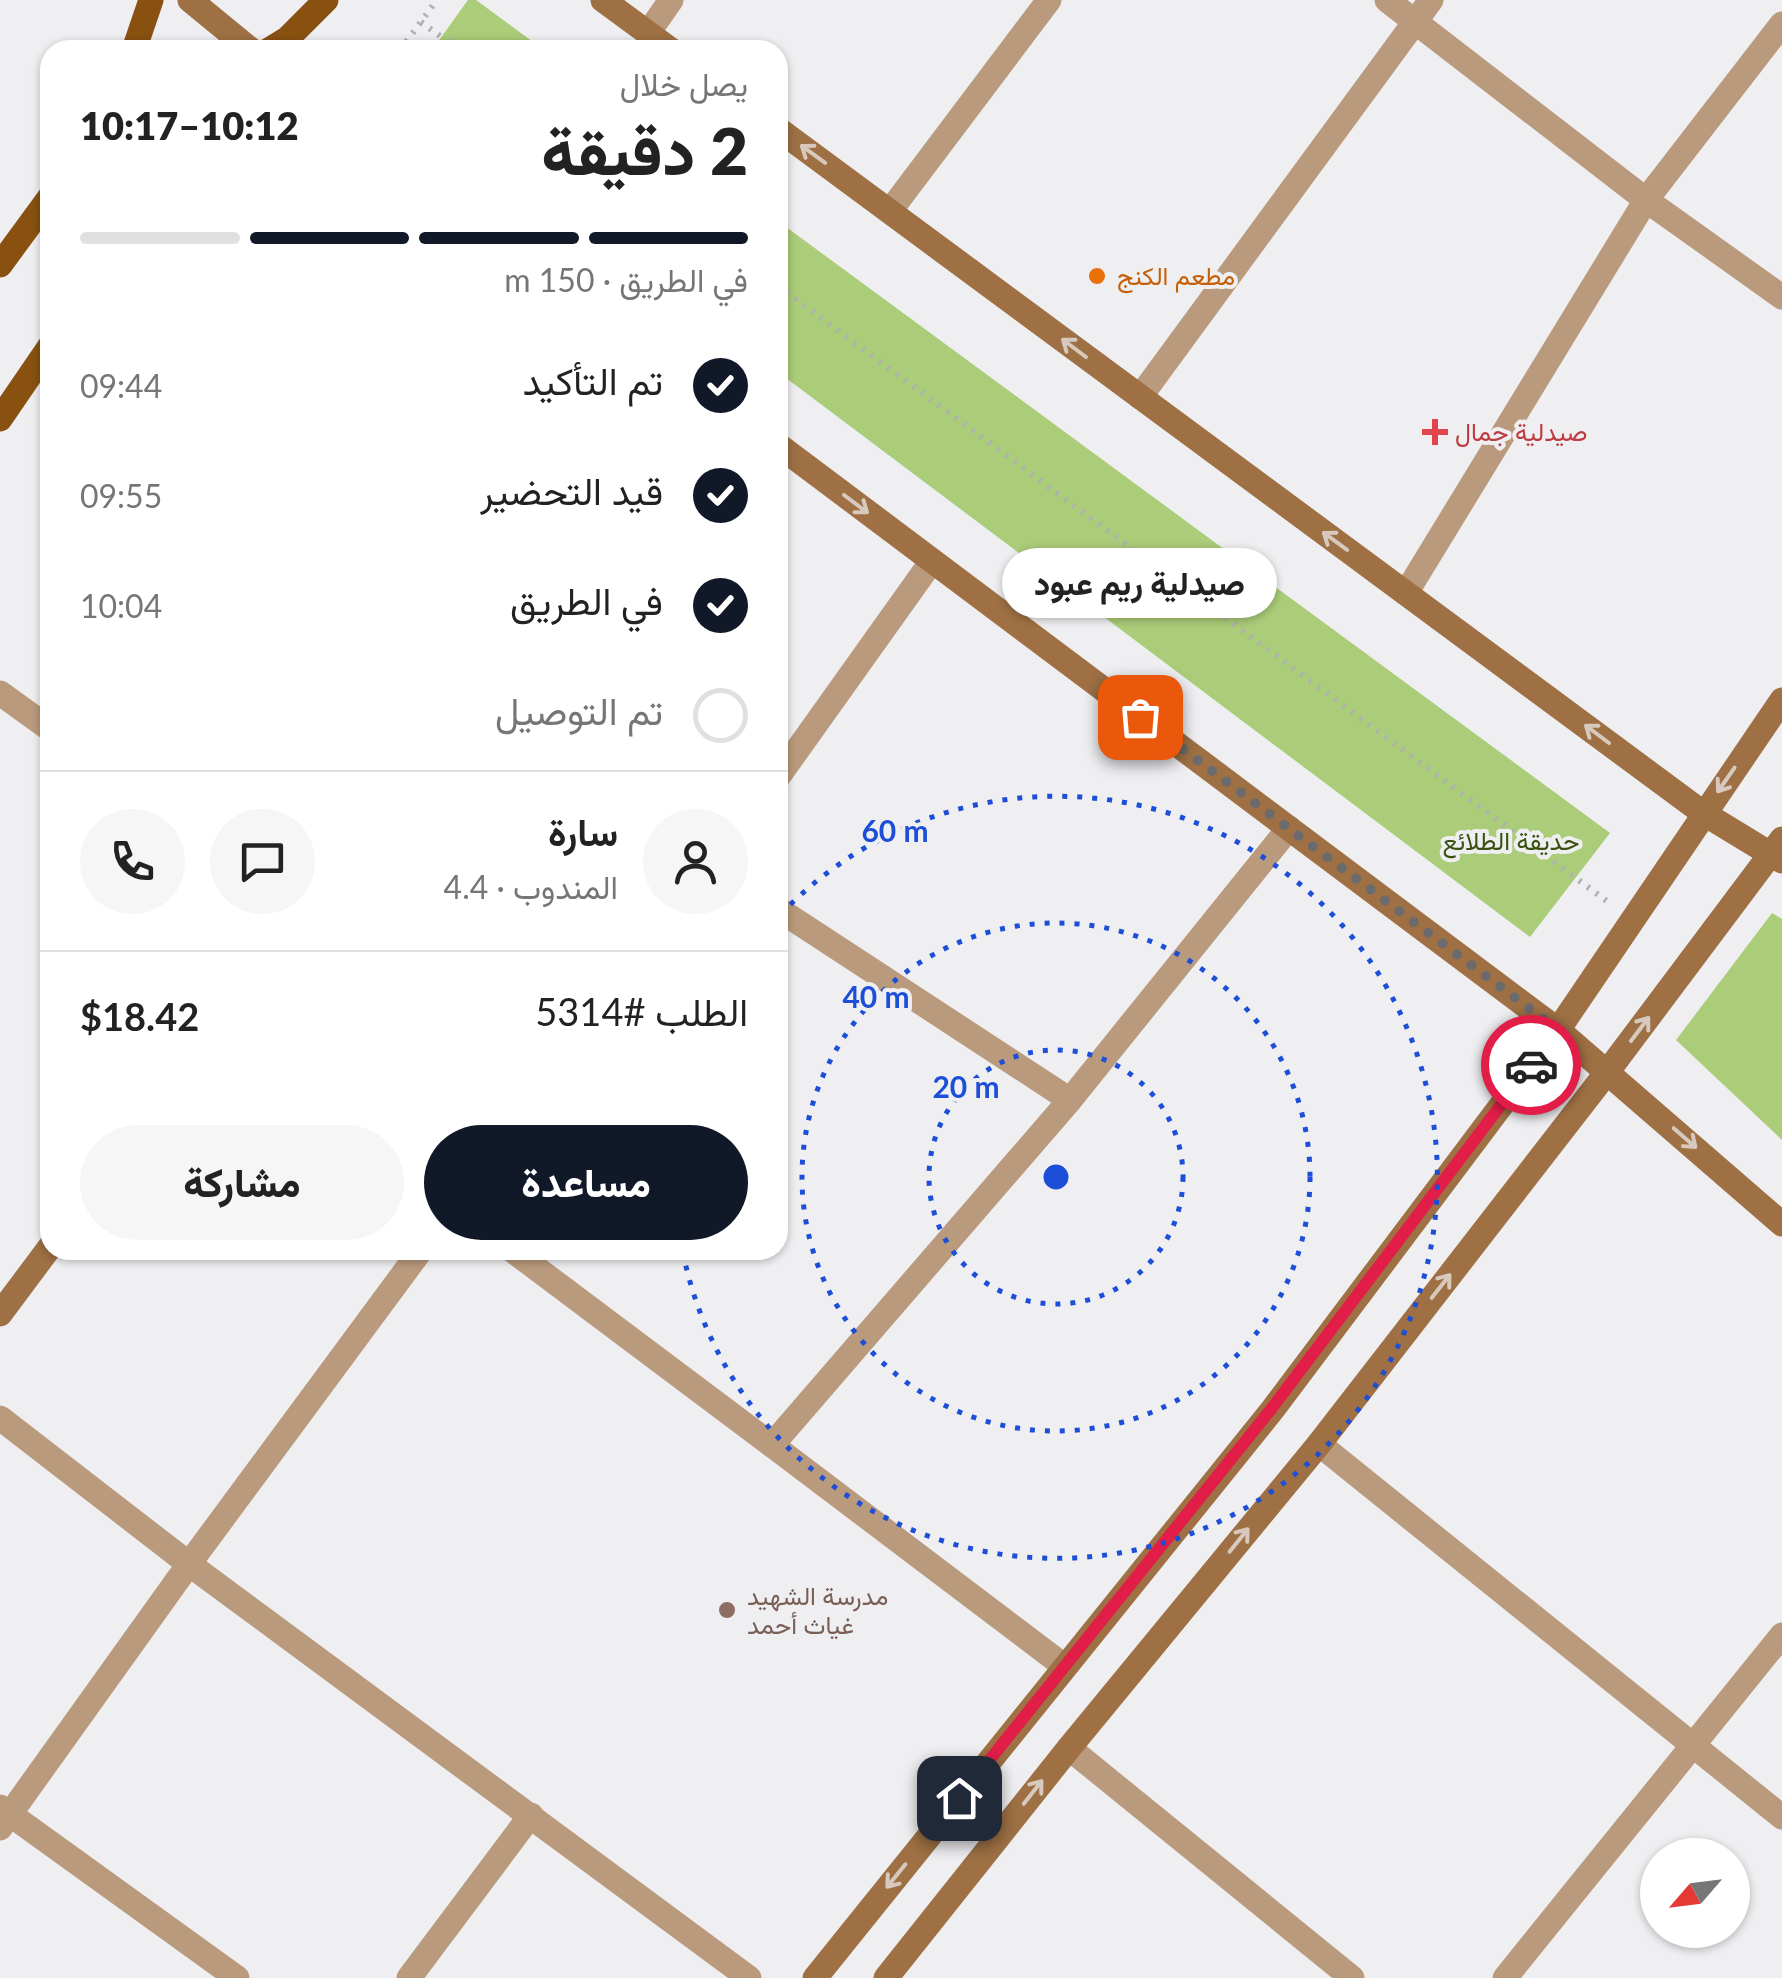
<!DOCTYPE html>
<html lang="ar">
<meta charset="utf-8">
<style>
:root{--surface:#fff;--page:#f6f6f6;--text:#222;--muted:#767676;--line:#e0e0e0;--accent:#111827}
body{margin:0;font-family:Lato,Vazirmatn,sans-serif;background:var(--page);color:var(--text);direction:rtl;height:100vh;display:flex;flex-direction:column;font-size:38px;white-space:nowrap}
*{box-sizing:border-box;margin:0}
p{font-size:32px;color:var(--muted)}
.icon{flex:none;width:55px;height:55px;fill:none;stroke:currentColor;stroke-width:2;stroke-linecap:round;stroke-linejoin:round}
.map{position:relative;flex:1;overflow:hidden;direction:ltr}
.panel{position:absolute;left:40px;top:40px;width:748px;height:1220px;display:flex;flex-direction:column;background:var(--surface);border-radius:30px;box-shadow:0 2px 8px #0004;direction:rtl}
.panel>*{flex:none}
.needle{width:65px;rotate:242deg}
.buttons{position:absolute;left:1640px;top:1838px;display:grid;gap:20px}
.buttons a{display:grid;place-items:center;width:110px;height:110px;border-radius:50%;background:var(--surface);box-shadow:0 2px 8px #0004;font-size:50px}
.pin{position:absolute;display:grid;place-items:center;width:85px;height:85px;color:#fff;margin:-42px;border-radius:20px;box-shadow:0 5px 15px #0006}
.courier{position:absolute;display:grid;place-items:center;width:100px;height:100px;margin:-50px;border:8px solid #e11d48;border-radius:50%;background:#fff;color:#222;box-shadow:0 2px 12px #0007}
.bubble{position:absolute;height:70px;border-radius:35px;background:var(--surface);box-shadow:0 2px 8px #0004;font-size:32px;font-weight:800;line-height:70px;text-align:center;direction:rtl}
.head em{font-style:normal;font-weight:800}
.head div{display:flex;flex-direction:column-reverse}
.head{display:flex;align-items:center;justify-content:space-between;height:170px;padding:0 40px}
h1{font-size:65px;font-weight:800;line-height:75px}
.bar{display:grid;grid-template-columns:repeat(4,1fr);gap:15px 10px;align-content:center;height:120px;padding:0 40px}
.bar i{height:12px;border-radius:8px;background:var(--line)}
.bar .active{background:var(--accent)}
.bar p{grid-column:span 4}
.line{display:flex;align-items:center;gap:25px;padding:0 40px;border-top:2px solid var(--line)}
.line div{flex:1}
.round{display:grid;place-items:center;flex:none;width:105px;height:105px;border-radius:52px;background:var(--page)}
ol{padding:0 40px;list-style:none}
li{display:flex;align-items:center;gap:30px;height:110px}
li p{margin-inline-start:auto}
li .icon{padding:10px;border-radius:50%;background:var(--accent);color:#fff;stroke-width:4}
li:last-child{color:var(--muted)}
li i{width:55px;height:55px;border:5px solid var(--line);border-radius:50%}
.action{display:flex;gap:20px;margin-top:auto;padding:20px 40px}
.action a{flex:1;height:115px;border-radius:60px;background:var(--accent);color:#fff;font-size:40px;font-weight:800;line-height:115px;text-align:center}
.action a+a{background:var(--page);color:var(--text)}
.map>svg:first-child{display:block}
.green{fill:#abcc79}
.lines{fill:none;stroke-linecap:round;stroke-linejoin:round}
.path{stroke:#b0b0b3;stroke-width:6;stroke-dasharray:2.5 8;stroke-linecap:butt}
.street{stroke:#ba9a7d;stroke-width:25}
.secondary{stroke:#9e7044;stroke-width:25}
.primary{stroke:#885110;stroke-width:25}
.oneway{stroke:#d7c9be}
.done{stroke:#6b6b6d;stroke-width:10;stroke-dasharray:0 18}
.route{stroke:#e11d48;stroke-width:12}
.ring{fill:none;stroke:#1d4ed8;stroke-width:5;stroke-dasharray:5 10}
.food-dot{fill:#e8710a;stroke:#efeff2;stroke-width:4}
.health-dot{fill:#e0444e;stroke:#efeff2;stroke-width:4}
.education-dot{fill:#8d6e63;stroke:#efeff2;stroke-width:4}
.labels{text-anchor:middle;stroke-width:8;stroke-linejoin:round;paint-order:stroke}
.food-label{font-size:25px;fill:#c56008;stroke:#efeff2;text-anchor:start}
.health-label{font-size:25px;fill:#be3a42;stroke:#efeff2;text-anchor:start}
.park-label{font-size:25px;fill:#3b5111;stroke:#efeff2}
.education-label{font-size:25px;fill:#785e54;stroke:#efeff2;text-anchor:start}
.centre{fill:#1d4ed8;stroke:#efeff2;stroke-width:5}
.ring-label{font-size:30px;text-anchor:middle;font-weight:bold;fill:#1d4ed8;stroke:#efeff2;stroke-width:8;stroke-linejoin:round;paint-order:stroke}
</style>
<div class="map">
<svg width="1782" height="1978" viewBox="0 0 1782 1978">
<rect width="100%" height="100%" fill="#efeff2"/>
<g class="green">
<polygon points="468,0 476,0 544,50 432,50"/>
<polygon points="778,221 1610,833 1530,937 778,372"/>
<polygon points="1772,913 1782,919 1782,1140 1676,1040"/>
</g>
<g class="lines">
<g class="path">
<polyline points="421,22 459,50"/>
<polyline points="400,50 437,0"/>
<polyline points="778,286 1608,902"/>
</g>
<g class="street">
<polyline points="1387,0 1646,200 1782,297"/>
<polyline points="648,33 671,0"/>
<polyline points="890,211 1049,0"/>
<polyline points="1140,397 1431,0"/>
<polyline points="1406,593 1646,200 1782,24"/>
<polyline points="0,693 50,729"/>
<polyline points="778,777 932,561"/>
<polyline points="778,909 1070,1100"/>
<polyline points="512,1250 772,1445 1070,1100 1289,828"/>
<polyline points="0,1418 189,1564 749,1978"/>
<polyline points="1319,1444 1782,1817"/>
<polyline points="772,1445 1064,1666"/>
<polyline points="1069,1748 1352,1978"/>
<polyline points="0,1807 237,1978"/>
<polyline points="0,1828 189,1564 421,1250"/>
<polyline points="409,1978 531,1815"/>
<polyline points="1505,1978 1782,1635"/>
</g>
<g class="secondary">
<polyline points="190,0 251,50"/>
<polyline points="603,0 671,50"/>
<polyline points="778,129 1703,813 1782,861"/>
<polyline points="778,445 1558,1030 1782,1224"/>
<polyline points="0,1314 50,1247"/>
<polyline points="815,1978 1273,1409 1558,1030 1782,700"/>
<polyline points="886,1978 1069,1748 1319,1444 1608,1071 1782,839"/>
</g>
<g class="primary">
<polyline points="134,50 151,0"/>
<polyline points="269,50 287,39 326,0"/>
<polyline points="0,265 50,197"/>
<polyline points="0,419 50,346"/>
</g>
</g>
<defs><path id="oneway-shaft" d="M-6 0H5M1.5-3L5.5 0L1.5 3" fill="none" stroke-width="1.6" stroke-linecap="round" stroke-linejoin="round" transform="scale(2.5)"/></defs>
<g class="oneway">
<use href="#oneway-shaft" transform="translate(813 154) rotate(-144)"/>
<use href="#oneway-shaft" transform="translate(1074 348) rotate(-143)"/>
<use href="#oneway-shaft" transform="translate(856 504) rotate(37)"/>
<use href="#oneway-shaft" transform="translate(1335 541) rotate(-144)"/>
<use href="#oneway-shaft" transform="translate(1597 734) rotate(-143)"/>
<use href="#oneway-shaft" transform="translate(1726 780) rotate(125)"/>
<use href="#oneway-shaft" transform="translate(1640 1029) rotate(-53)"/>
<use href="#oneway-shaft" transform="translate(1685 1138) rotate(41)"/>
<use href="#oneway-shaft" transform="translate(1441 1286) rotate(-52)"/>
<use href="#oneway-shaft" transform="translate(1239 1540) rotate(-51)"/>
<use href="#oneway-shaft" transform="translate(1033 1792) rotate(-52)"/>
<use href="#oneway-shaft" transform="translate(896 1876) rotate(129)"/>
</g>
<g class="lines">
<polyline class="done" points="1140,717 1558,1030 1531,1065"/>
<polyline class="route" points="959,1798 1272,1408 1531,1065"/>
</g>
<g class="ring">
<circle cx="1056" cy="1177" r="127"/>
<circle cx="1056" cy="1177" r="254"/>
<path d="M780 915A381 381 0 1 1 683 1253"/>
</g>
<circle class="food-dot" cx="1097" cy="276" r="10"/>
<path class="health-dot" d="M1430 417h10v10h10v10h-10v10h-10v-10h-10v-10h10z"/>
<circle class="education-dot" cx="727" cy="1610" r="10"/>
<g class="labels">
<g class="food-label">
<text x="1117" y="285">مطعم الكنج</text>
</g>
<g class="health-label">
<text x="1455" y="441">صيدلية جمال</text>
</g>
<g class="park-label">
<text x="1511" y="850">حديقة الطلائع</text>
</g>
<g class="education-label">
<text x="747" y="1605">مدرسة الشهيد<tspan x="747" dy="29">غياث أحمد</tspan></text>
</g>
</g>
<circle cx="1056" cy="1177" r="15" class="centre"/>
<g class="ring-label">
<text x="895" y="842">60 m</text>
<text x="876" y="1008">40 m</text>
<text x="966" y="1098">20 m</text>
</g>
</svg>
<div class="buttons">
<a><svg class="needle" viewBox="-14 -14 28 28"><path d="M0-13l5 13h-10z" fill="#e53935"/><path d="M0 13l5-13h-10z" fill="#767676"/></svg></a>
</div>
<div class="pin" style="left:1140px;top:717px;background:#ea580c"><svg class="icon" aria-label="bag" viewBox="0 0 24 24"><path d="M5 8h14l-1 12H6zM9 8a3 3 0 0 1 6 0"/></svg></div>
<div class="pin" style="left:959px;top:1798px;background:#1f2937"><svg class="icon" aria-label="home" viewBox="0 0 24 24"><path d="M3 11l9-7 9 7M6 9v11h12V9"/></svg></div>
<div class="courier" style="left:1531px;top:1065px"><svg class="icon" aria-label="car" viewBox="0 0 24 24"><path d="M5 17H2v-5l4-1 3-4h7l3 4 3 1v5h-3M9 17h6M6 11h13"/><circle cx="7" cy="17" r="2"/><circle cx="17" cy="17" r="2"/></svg></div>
<div class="bubble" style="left:1002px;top:548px;width:275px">صيدلية ريم عبود</div>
<section class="panel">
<div class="head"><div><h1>2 دقيقة</h1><p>يصل خلال</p></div><em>10:12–10:17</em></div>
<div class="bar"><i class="active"></i><i class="active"></i><i class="active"></i><i></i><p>في الطريق · 150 m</p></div>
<ol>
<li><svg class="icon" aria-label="check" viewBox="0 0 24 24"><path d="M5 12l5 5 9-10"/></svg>تم التأكيد<p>09:44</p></li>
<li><svg class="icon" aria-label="check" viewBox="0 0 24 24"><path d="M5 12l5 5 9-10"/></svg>قيد التحضير<p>09:55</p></li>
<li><svg class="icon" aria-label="check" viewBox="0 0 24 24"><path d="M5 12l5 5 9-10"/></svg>في الطريق<p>10:04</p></li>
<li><i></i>تم التوصيل</li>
</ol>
<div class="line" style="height:180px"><a class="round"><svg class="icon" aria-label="person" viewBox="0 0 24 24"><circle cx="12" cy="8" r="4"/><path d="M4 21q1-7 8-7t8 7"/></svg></a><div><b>سارة</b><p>المندوب · 4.4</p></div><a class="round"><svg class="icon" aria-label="chat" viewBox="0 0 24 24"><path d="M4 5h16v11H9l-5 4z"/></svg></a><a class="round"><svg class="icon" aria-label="phone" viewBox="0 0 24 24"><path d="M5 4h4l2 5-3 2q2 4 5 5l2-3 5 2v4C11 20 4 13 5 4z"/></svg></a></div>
<div class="line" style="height:130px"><div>الطلب #5314</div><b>$18.42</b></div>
<div class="action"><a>مساعدة</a><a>مشاركة</a></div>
</section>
</div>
